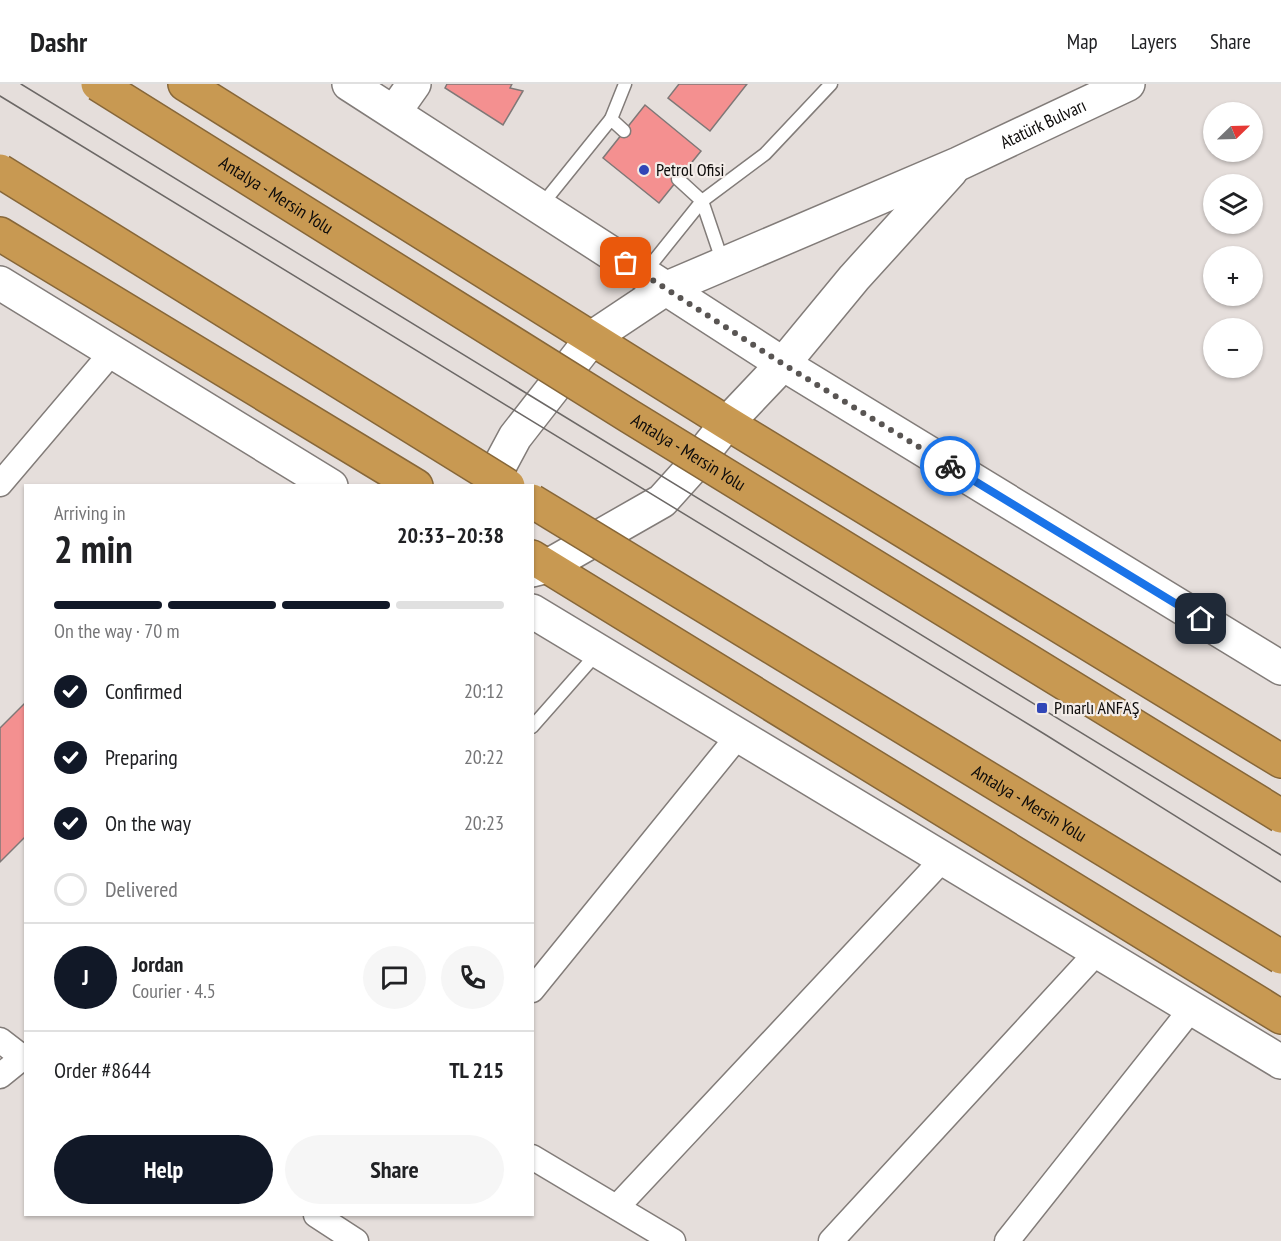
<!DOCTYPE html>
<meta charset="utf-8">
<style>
:root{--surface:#fff;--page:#f6f6f6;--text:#202124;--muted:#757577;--line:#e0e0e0;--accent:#111827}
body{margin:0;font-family:"PT Sans Narrow",sans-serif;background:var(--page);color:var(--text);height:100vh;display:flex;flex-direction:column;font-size:22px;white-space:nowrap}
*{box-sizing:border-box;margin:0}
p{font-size:20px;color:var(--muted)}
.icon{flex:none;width:33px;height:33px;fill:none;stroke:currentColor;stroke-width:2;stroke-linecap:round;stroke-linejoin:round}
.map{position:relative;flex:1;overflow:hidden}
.details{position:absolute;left:24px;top:400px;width:510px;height:732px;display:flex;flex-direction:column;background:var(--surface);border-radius:0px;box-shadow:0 2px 4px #0004}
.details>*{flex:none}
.needle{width:39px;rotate:67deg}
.controls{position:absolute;left:1203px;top:18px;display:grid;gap:12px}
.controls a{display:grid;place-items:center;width:60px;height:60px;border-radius:50%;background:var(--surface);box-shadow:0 2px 4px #0004;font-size:30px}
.pin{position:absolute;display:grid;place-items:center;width:51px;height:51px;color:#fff;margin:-26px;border-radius:12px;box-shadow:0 3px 9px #0006}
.courier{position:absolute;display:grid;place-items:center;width:60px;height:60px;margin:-30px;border:4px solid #1a73e8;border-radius:50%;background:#fff;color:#222;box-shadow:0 2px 8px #0007}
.head em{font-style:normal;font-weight:600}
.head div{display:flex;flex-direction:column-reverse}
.head{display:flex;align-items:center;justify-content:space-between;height:102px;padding:0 30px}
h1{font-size:39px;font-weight:600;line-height:45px}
.bar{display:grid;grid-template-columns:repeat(4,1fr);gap:9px 6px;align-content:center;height:72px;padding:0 30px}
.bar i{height:8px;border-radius:4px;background:var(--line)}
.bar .current{background:var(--accent)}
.bar p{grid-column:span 4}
.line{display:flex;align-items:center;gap:15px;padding:0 30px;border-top:2px solid var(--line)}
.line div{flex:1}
.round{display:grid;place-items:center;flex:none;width:63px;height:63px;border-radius:32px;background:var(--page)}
ol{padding:0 30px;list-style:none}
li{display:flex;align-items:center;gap:18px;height:66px}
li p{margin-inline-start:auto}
li .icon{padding:6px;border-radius:50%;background:var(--accent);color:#fff;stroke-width:4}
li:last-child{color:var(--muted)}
li i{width:33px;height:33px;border:3px solid var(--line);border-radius:50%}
.cta{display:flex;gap:12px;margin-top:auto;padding:12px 30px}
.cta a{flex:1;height:69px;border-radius:36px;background:var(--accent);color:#fff;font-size:24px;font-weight:600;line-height:69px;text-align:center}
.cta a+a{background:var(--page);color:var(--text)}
header{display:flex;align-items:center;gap:36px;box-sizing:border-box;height:84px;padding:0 30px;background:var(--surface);border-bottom:2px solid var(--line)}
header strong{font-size:28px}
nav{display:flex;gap:33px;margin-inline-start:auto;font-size:21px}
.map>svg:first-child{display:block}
.building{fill:#f49090;stroke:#7f7877;stroke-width:1.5}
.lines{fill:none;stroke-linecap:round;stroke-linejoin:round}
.lane-casing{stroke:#827c79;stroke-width:15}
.street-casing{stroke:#827c79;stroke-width:27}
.secondary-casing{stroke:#827c79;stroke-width:36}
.highway-casing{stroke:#876739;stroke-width:36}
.lane{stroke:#fff;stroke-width:12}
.street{stroke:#fff;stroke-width:24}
.secondary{stroke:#fff;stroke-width:33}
.highway{stroke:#c89952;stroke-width:33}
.tram{stroke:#6c6866;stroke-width:1.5}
.highway-bridge-casing{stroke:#876739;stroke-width:36;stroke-linecap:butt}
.highway-bridge{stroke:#c89952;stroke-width:33}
.done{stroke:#595553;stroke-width:6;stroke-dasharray:0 10.8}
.route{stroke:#1a73e8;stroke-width:8}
.poi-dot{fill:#3146b7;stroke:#f3ece8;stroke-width:2}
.labels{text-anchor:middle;stroke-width:4.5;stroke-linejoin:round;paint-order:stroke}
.street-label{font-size:18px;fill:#0d0b0a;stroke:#f3ece8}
.poi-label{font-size:18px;fill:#0d0b0a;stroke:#f3ece8;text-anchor:start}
</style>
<header>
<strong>Dashr</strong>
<nav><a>Map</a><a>Layers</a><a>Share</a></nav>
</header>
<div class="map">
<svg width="1281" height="1157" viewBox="0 0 1281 1157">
<rect width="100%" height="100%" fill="#e5dedb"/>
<g class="building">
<polygon points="447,0 512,0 510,4 523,7 503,41 445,4"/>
<polygon points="679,0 747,0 710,47 668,14"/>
<polygon points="645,21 701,67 659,119 603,74"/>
<polygon points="26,618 26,752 0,778 0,644"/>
</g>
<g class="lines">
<g class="lane-casing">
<g id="lane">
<polyline points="611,35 625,0"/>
<polyline points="678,95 702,117 723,179"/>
<polyline points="540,123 611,35 624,47"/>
<polyline points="645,188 702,117 765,70 831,0"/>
<polyline points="532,643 599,567"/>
</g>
</g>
<g class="street-casing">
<g id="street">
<polyline points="0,400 113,267"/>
<polyline points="532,906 739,651"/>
<polyline points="0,956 22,973"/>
<polyline points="0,992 26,971"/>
<polyline points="532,1073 673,1157"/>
<polyline points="617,1123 943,775"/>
<polyline points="316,1131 356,1157"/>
<polyline points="831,1157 1098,867"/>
<polyline points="1007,1157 1192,924"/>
</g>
</g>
<g class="secondary-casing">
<g id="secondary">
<polyline points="349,0 783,280 1281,584"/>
<polyline points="395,27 414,0"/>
<polyline points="0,199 331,402"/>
<path id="s1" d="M493,402L500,381L515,353L593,253L665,205L958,80L1128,0"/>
<polyline points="532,486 548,482 662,417 689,387 727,339 783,280 854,194 951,87"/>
<polyline points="532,527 1281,978"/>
</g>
</g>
<g class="highway-casing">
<g id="highway">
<polyline points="185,0 727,339 1281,677"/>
<polyline points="0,150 416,402"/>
<polyline points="532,473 1281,933"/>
</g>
</g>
<use href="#lane" class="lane"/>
<use href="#street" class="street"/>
<use href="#secondary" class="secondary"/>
<use href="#highway" class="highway"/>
<g class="tram">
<polyline points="21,0 1281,771"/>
<polyline points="0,12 1046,651 1281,798"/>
</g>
<g class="highway-bridge-casing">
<g id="highway-bridge">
<path id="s2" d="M98,0L629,332L1281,732"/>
<polyline points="0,87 508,402"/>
<path id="s3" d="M532,417L1281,873"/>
</g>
</g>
<use href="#highway-bridge" class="highway-bridge"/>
</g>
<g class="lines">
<polyline class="done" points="626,179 783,280 950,382"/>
<polyline class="route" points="950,382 1201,535"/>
</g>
<g class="poi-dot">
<circle cx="644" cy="86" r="6"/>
<rect x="1036" y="618" width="12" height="12" rx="3"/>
</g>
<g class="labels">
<g class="street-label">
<text dy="6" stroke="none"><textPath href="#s1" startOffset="680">Atatürk Bulvarı</textPath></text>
<text dy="6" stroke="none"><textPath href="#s2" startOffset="210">Antalya - Mersin Yolu</textPath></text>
<text dy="6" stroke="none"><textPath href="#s2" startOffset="696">Antalya - Mersin Yolu</textPath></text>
<text dy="6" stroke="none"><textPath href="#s3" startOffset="582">Antalya - Mersin Yolu</textPath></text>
</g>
<g class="poi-label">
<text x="656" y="92">Petrol Ofisi</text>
<text x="1054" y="630">Pınarlı ANFAŞ</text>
</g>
</g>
</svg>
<div class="controls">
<a><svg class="needle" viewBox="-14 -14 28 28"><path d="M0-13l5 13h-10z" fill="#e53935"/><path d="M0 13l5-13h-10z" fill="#757577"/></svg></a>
<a><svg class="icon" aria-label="layers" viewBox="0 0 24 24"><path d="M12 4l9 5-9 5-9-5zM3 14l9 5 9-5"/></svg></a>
<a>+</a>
<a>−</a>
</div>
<div class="pin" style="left:626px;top:179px;background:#ea580c"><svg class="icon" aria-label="bag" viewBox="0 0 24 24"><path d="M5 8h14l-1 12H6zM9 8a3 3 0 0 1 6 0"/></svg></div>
<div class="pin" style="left:1201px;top:535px;background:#1f2937"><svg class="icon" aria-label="home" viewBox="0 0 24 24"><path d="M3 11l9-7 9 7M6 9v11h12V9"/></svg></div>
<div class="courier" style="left:950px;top:382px"><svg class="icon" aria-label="bike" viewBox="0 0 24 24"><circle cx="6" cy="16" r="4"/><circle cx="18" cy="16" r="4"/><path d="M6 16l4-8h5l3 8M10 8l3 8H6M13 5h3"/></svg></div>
<section class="details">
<div class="head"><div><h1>2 min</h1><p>Arriving in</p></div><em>20:33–20:38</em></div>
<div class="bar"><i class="current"></i><i class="current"></i><i class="current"></i><i></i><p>On the way · 70 m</p></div>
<ol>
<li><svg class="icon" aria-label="check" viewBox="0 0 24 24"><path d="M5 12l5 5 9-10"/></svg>Confirmed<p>20:12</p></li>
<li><svg class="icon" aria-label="check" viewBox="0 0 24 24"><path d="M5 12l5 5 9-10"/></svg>Preparing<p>20:22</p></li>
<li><svg class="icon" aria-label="check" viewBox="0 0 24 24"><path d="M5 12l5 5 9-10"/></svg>On the way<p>20:23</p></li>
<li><i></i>Delivered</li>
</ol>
<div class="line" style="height:108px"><b class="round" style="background:var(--accent);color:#fff">J</b><div><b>Jordan</b><p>Courier · 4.5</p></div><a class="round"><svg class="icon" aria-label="chat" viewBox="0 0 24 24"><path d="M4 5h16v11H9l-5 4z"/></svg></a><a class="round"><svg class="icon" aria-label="phone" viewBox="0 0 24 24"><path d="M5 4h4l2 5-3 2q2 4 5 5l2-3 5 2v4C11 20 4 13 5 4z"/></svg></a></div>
<div class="line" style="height:78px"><div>Order #8644</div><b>TL 215</b></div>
<div class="cta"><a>Help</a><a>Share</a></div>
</section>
</div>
